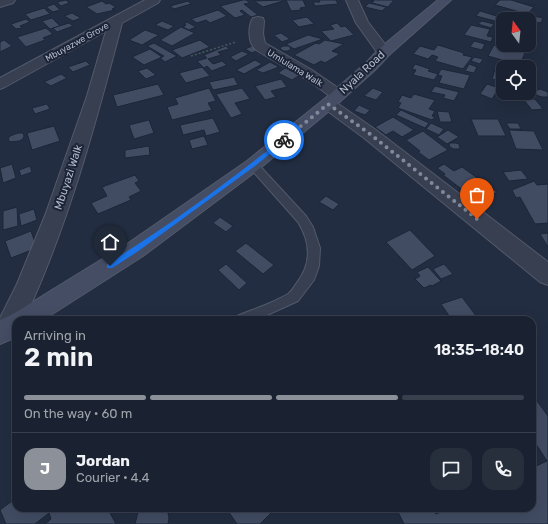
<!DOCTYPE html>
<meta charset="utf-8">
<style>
:root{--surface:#1a2231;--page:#272f3d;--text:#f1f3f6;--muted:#9fa4ab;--line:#383f4d;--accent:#8c9099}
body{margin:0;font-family:Rubik,sans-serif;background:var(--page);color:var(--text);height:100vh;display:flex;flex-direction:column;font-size:15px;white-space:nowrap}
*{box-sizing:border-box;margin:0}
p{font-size:13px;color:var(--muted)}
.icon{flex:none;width:22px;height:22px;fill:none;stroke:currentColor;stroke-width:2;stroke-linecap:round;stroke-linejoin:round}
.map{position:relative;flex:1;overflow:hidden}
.details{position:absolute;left:12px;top:316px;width:524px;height:196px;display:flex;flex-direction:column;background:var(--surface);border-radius:12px;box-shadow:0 4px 16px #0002,0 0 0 1px var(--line)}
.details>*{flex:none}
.needle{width:26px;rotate:345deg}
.tools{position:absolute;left:496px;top:12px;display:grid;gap:8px}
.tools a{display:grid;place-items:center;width:40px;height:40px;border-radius:8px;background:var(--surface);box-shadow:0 4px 16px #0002,0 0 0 1px var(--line);font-size:20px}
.pin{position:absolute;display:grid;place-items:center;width:34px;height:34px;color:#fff;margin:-41px -17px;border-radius:50% 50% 50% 0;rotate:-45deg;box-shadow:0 0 4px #0007}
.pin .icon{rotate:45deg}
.courier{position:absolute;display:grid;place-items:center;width:40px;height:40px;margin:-20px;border:3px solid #1a73e8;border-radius:50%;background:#fff;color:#222;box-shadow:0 1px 5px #0007}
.headline em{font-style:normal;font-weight:600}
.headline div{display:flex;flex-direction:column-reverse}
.headline{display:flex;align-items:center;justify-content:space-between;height:68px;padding:0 12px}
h1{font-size:26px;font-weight:600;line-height:30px}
.bar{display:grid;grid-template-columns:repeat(4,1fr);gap:6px 4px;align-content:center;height:48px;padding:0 12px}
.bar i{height:5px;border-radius:3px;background:var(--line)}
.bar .current{background:var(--accent)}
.bar p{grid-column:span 4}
.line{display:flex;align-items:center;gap:10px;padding:0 12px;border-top:1px solid var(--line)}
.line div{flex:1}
.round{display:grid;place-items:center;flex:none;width:42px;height:42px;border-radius:12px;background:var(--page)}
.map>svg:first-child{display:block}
.building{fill:#414c63;stroke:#1d2638}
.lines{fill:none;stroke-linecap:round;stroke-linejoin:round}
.lane-casing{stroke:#525a6b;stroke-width:2}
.street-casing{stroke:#525a6b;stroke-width:2}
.secondary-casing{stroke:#525a6b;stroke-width:2}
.path{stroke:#42595f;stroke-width:1.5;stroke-dasharray:2 2;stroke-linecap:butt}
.lane{fill:#373f51;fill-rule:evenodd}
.street{fill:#373f51;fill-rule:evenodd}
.secondary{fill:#444d64;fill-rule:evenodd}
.route{fill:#1a73e8}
.done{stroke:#80899b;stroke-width:4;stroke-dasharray:0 7.2}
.labels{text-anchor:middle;stroke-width:4;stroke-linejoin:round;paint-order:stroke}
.far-street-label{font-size:9px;fill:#b3bacb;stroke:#1b2436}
.street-label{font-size:11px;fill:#b3bacb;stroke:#1b2436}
</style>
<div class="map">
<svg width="548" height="524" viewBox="0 0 548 524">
<rect width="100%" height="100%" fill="#222d41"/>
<g class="building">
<polygon points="66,0 69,3 61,6 57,2"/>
<polygon points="243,0 246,0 250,3 244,4 258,15 251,17 242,10 240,11 245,15 235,18 220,6"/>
<polygon points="282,0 283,1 263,7 254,1"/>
<polygon points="286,0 303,0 306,7 300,8 301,10 291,11"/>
<polygon points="319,0 336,0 338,4 315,6 313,2 320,2"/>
<polygon points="371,0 394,0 388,7 372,3 374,1"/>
<polygon points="500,0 511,0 534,7 527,14 495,5"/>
<polygon points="102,1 106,4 109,3 116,7 112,9 115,10 97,14 86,7"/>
<polygon points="188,1 191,4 174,9 170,6"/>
<polygon points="369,3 386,7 382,11 365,7"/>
<polygon points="54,4 60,10 53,12 46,7"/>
<polygon points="44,8 50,14 31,20 25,14"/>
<polygon points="218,10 227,16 210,23 206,20 197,23 191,19"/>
<polygon points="480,11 500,17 495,21 476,16"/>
<polygon points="516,12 543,18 541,23 534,22 531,29 529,29 529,19 509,19 512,14 515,15"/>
<polygon points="72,13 81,18 73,21 64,16"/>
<polygon points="307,17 314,24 299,27 292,20"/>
<polygon points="52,18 60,26 50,29 42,21"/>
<polygon points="26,19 30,22 20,26 22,28 16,29 11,24"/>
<polygon points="162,21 174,26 168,30 155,25"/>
<polygon points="482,21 494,24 491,28 478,24"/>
<polygon points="187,22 196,27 189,30 183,27 186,25 184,24"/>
<polygon points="69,23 73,26 57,32 53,28"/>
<polygon points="337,23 341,27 345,26 354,35 331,41 321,31 334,29 330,25"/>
<polygon points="471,25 490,29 487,36 493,37 491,42 464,35"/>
<polygon points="181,27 195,33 172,46 160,40"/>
<polygon points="46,28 53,34 43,38 45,40 26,47 17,37"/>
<polygon points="145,30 159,35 142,45 129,40"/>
<polygon points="281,33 290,39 282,42 274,35"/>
<polygon points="500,33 503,34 503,45 518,45 518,48 498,45"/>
<polygon points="308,35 323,39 294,49 286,44"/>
<polygon points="4,40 12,46 0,52 0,42"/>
<polygon points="200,40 210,47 182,58 172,50"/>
<polygon points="325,40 344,44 332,51 340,54 325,63 321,61 314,65 294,55 316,43 319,44"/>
<polygon points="474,41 485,44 482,50 470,47"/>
<polygon points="154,43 177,56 165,62 160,58 164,56 147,46"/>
<polygon points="438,45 464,53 463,55 472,57 463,69 435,61 438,57 432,55 428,59 413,54 420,46 434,50"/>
<polygon points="494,45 525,53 521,62 518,61 516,64 488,56"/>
<polygon points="520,45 530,45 531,50 520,48"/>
<polygon points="226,46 229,49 218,52 221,55 208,59 213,64 222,61 227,65 212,71 207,66 204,68 197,61 207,58 204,55"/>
<polygon points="252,46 258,50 252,53 245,49"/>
<polygon points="283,46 289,46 291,49 288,51 283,51 280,48"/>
<polygon points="150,49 162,57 144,65 132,57"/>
<polygon points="242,51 249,54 236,61 230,57"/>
<polygon points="474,57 483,59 480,64 471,61"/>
<polygon points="255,60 262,64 244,74 236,70"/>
<polygon points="86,61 90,65 73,72 68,67"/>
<polygon points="270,62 279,67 263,73 256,70"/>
<polygon points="415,64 430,69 428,71 438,74 434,80 413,75 416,70 412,69"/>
<polygon points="469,64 477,67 474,73 465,71"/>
<polygon points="496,66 503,68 503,82 492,79"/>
<polygon points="202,67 210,76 186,83 179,73"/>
<polygon points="147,68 156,75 146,79 138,71"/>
<polygon points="285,68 300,75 292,80 278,73"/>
<polygon points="441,69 470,75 464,89 439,83 442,76 438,75"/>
<polygon points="61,74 67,78 51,86 44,82"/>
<polygon points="234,77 238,85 213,90 209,82"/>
<polygon points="281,79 287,87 271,91 276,97 265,100 255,86"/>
<polygon points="158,84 164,95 117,107 113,95"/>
<polygon points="487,84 499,88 492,99 480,94"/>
<polygon points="435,86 459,92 454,101 443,98 445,95 431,92"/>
<polygon points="209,88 216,101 208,103 212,110 172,120 167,107 178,104 175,98"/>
<polygon points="242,88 250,99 235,103 242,114 231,118 216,94"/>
<polygon points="373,88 383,92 376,100 364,96"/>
<polygon points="540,89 548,92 548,97 542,97 536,95 535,91"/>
<polygon points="414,94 435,100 429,109 435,111 432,116 435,117 432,120 398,108 401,103 398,102 402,95 411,98"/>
<polygon points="535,99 543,109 532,110 524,100"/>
<polygon points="47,104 50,109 35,114 32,108"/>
<polygon points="359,105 370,110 365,115 354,111"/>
<polygon points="401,110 429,123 425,128 396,115"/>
<polygon points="437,111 449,112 452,122 440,122"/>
<polygon points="393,117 414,130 402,137 393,131 386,135 375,127"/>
<polygon points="213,118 220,132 206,136 204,130 183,135 180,125"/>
<polygon points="471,119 498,119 506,136 478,136"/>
<polygon points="149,120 154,133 134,139 129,125"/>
<polygon points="431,123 444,129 439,135 426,129"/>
<polygon points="506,123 518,123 521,129 510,129"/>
<polygon points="54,126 60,141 32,150 27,133"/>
<polygon points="448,130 459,137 447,144 437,137"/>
<polygon points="509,130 534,131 543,150 516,149"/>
<polygon points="423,131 448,150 429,160 418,152 420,151 406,140"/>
<polygon points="18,133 23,133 24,136 23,139 19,141 10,142 8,139 10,136"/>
<polygon points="204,136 208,145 192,149 189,140"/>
<polygon points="450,143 456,143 459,144 460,148 459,149 453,149 449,146"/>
<polygon points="149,146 150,155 125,158 125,150"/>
<polygon points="12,164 16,178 3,183 0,168"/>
<polygon points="444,164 454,171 462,167 497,192 480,203 443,175 445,174 437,168"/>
<polygon points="30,166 32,172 21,176 19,170"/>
<polygon points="521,170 528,179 509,181 503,172"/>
<polygon points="135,175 139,181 135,183 141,191 129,197 131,200 98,214 91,203 107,196 102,187"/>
<polygon points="534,181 537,185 548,184 548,223 535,224 520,197 516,198 512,190"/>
<polygon points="326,196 339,204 333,210 319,202"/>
<polygon points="17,207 18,226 3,230 3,211"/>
<polygon points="34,209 37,220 21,226 19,214"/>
<polygon points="220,217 233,226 226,232 213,223"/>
<polygon points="410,230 435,256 412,270 386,242"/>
<polygon points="31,231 37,248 11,258 5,241"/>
<polygon points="548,233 548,247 540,234"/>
<polygon points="246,243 274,265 263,274 235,251"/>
<polygon points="226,264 247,283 239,290 218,270"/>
<polygon points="444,264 453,274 441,279 433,269"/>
<polygon points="428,267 441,281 432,286 431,285 424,288 415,279 420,276 417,272"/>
<polygon points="462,297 479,320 452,320 441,304"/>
<polygon points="532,394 548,416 548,524 404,524 396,508 433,508 436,514 449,508 532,508 532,468 547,461 532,438"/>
<polygon points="16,498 16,508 112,508 109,511 116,524 45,524 51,519 49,513 35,524 6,524 0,510"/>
<polygon points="141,508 167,508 169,518 168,524 135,524 138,512"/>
<polygon points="226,508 276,508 260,524 237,524"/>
</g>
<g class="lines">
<g class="lane-casing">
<path id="lane" d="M253,162L257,163L306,216L313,227L320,248L319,266L314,280L298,301L256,320H235L237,316C254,309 273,303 288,294C291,292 294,287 296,284C312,264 311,243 298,222L249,167L248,165L249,163Z"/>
</g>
<g class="street-casing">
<g id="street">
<polygon points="0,0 15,0 13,3 0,7"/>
<path d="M145,0H160L158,3L122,23C96,123 68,226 24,320H16V337L7,340L0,338V318L17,284L46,213L87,96L106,31L5,87L0,89V78Z"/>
<polygon points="346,0 358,0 368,22 391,52 389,55 384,56 379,55 356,23"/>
<path d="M258,17L263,18L264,21L263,34L265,43L312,70L344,92L346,95L344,98L338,100L332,98C322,90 311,82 299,75C290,69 260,54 254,48C248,40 248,26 253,18Z"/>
<polygon points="328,99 334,101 376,130 548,262 548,285 540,282 364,138 322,107 320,104 322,101"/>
</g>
</g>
<g class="secondary-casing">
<polygon id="secondary" points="438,0 451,0 389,55 376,69 334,107 259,169 143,256 43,320 16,320 16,337 0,344 0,320 13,314 127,244 247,161 322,101 366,63 379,49"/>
</g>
<polyline class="path" points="191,56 236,42"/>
<use href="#lane" class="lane"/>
<use href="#street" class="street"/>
<use href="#secondary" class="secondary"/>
</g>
<path class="route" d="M282,139L287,140L255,166L137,252L112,268H107V264C167,227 228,182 282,139Z"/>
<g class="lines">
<polyline class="done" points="284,140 328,104 370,134 477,219"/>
</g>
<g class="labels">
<g class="far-street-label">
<text transform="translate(77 42) rotate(-29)" y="3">Mbuyazwe Grove</text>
<text transform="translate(295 68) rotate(31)" y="3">Umlulama Walk</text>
</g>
<g class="street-label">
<text transform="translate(362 72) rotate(-43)" y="4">Nyala Road</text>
<text transform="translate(68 177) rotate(-72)" y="4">Mbuyazi Walk</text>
</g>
</g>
</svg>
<div class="tools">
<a><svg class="needle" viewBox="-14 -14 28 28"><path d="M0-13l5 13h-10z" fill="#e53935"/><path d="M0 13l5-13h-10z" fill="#9fa4ab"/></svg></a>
<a><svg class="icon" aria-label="locate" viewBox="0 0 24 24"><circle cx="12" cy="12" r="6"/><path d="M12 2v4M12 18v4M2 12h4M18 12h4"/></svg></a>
</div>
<div class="pin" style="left:477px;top:219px;background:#ea580c"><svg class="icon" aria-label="bag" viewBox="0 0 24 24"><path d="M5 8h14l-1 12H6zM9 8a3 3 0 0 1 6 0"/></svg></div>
<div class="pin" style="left:110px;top:266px;background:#1f2937"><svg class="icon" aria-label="home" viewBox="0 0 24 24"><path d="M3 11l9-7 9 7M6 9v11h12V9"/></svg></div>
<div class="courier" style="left:284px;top:140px"><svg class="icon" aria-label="bike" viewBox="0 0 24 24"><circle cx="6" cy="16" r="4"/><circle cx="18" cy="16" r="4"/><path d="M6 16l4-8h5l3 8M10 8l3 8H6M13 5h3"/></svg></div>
<section class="details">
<div class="headline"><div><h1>2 min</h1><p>Arriving in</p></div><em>18:35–18:40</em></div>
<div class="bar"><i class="current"></i><i class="current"></i><i class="current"></i><i></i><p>On the way · 60 m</p></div>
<div class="line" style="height:72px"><b class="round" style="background:var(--accent);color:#fff">J</b><div><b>Jordan</b><p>Courier · 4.4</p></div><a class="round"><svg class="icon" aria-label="chat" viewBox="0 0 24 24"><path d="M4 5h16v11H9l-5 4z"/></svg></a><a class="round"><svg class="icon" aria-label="phone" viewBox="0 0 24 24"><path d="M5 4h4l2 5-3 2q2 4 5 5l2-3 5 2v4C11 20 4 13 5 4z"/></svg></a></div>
</section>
</div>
